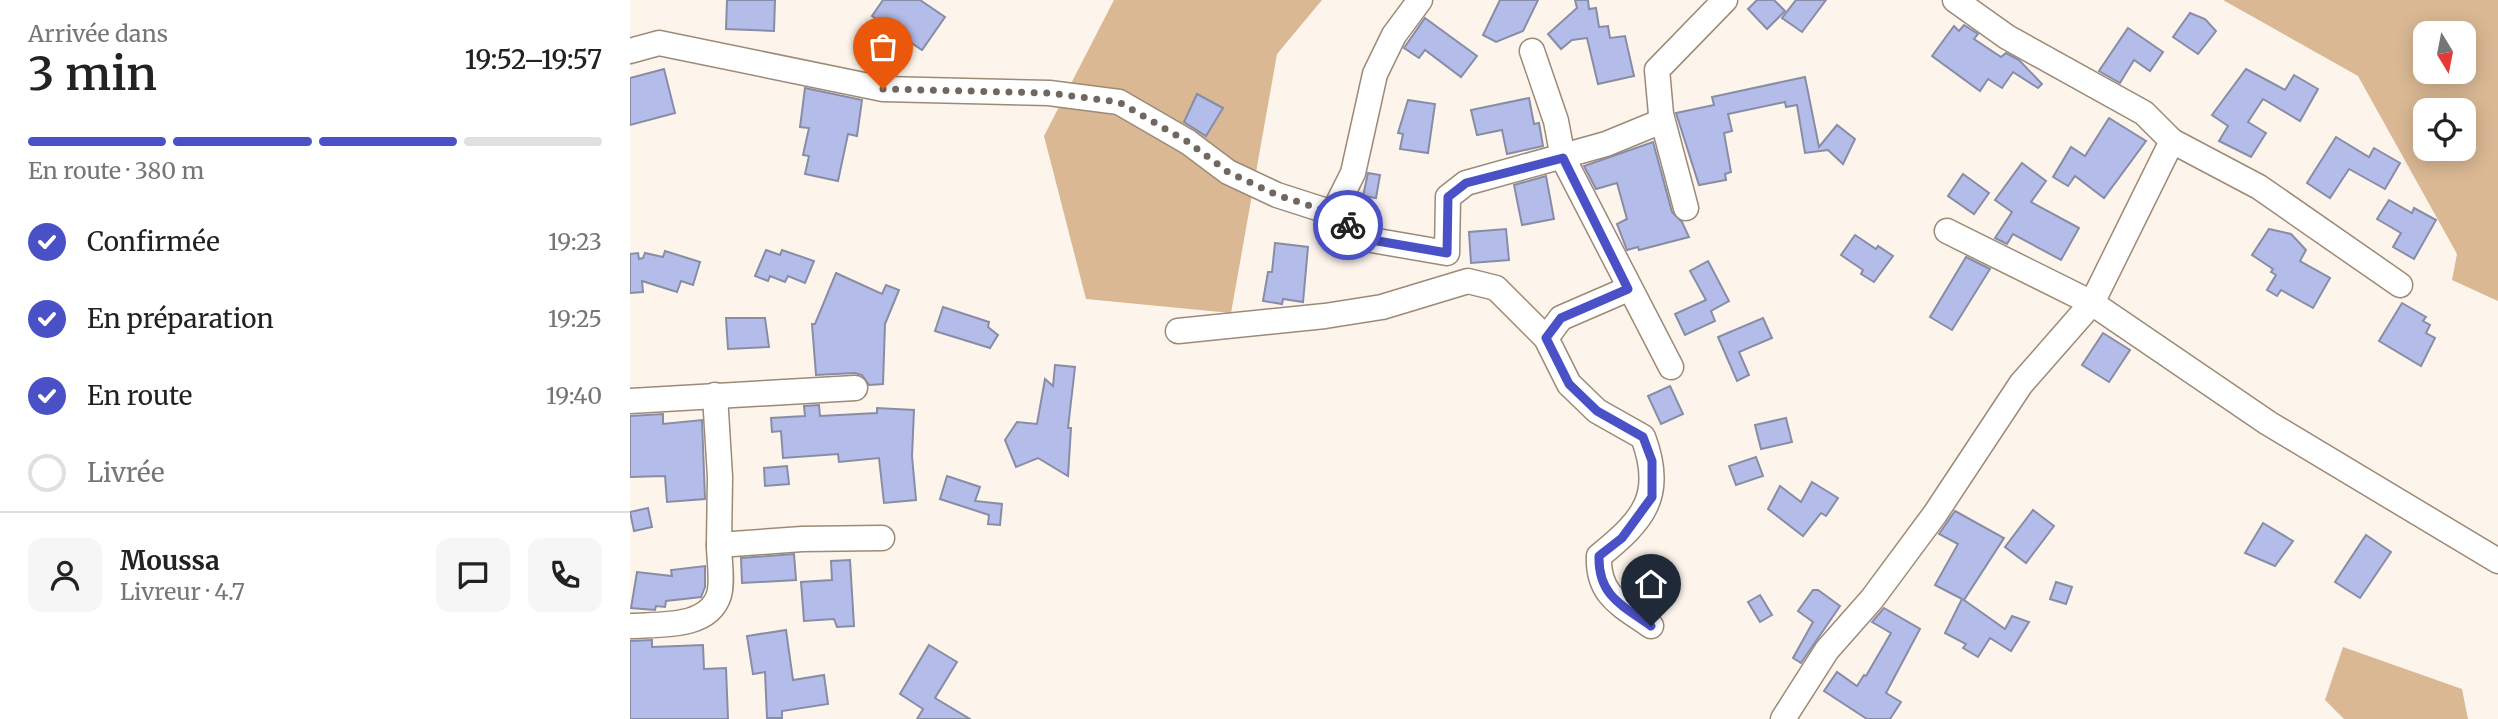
<!DOCTYPE html>
<html lang="fr">
<meta charset="utf-8">
<style>
:root{--surface:#fff;--page:#f6f6f6;--text:#222;--muted:#767676;--line:#e0e0e0;--accent:#4a51c6}
body{margin:0;font-family:Merriweather,serif;background:var(--page);color:var(--text);height:100vh;display:flex;flex-direction:column;font-size:26px;white-space:nowrap}
*{box-sizing:border-box;margin:0}
p{font-size:23px;color:var(--muted)}
.icon{flex:none;width:38px;height:38px;fill:none;stroke:currentColor;stroke-width:2;stroke-linecap:round;stroke-linejoin:round}
.map{position:relative;flex:1;overflow:hidden}
.side{display:flex;flex-direction:column;background:var(--surface);width:630px}
.side>*{flex:none}
.needle{width:46px;rotate:170deg}
.fabs{position:absolute;left:1783px;top:21px;display:grid;gap:14px}
.fabs a{display:grid;place-items:center;width:63px;height:63px;border-radius:14px;background:var(--surface);box-shadow:0 4px 18px #0003;font-size:35px}
.pin{position:absolute;display:grid;place-items:center;width:60px;height:60px;color:#fff;margin:-72px -30px;border-radius:50% 50% 50% 0;rotate:-45deg;box-shadow:0 0 7px #0007}
.pin .icon{rotate:45deg}
.courier{position:absolute;display:grid;place-items:center;width:70px;height:70px;margin:-35px;border:5px solid #4a51c6;border-radius:50%;background:#fff;color:#222;box-shadow:0 2px 9px #0007}
.headline em{font-style:normal;font-weight:600}
.headline div{display:flex;flex-direction:column-reverse}
.headline{display:flex;align-items:center;justify-content:space-between;height:119px;padding:0 28px}
h1{font-size:46px;font-weight:600;line-height:52px}
.bar{display:grid;grid-template-columns:repeat(4,1fr);gap:10px 7px;align-content:center;height:84px;padding:0 28px}
.bar i{height:9px;border-radius:5px;background:var(--line)}
.bar .selected{background:var(--accent)}
.bar p{grid-column:span 4}
.line{display:flex;align-items:center;gap:18px;padding:0 28px;border-top:2px solid var(--line)}
.line div{flex:1}
.round{display:grid;place-items:center;flex:none;width:74px;height:74px;border-radius:14px;background:var(--page)}
ol{padding:0 28px;list-style:none}
li{display:flex;align-items:center;gap:21px;height:77px}
li p{margin-inline-start:auto}
li .icon{padding:7px;border-radius:50%;background:var(--accent);color:#fff;stroke-width:4}
li:last-child{color:var(--muted)}
li i{width:38px;height:38px;border:4px solid var(--line);border-radius:50%}
main{display:flex;flex:1;min-height:0}
.map>svg:first-child{display:block}
.forest{fill:#dab894;fill-rule:evenodd}
.building{fill:#b4bde9;stroke:#888da6;stroke-width:2}
.lines{fill:none;stroke-linecap:round;stroke-linejoin:round}
.minor-casing{stroke:#9d8a76;stroke-width:27}
.minor{stroke:#fff;stroke-width:24}
.done{stroke:#706860;stroke-width:7;stroke-dasharray:0 12.6}
.route{stroke:#4a51c6;stroke-width:9}
</style>
<main>
<section class="side">
<div class="headline"><div><h1>3 min</h1><p>Arrivée dans</p></div><em>19:52–19:57</em></div>
<div class="bar"><i class="selected"></i><i class="selected"></i><i class="selected"></i><i></i><p>En route · 380 m</p></div>
<ol>
<li><svg class="icon" aria-label="check" viewBox="0 0 24 24"><path d="M5 12l5 5 9-10"/></svg>Confirmée<p>19:23</p></li>
<li><svg class="icon" aria-label="check" viewBox="0 0 24 24"><path d="M5 12l5 5 9-10"/></svg>En préparation<p>19:25</p></li>
<li><svg class="icon" aria-label="check" viewBox="0 0 24 24"><path d="M5 12l5 5 9-10"/></svg>En route<p>19:40</p></li>
<li><i></i>Livrée</li>
</ol>
<div class="line" style="height:126px"><a class="round"><svg class="icon" aria-label="person" viewBox="0 0 24 24"><circle cx="12" cy="8" r="4"/><path d="M4 21q1-7 8-7t8 7"/></svg></a><div><b>Moussa</b><p>Livreur · 4.7</p></div><a class="round"><svg class="icon" aria-label="chat" viewBox="0 0 24 24"><path d="M4 5h16v11H9l-5 4z"/></svg></a><a class="round"><svg class="icon" aria-label="phone" viewBox="0 0 24 24"><path d="M5 4h4l2 5-3 2q2 4 5 5l2-3 5 2v4C11 20 4 13 5 4z"/></svg></a></div>
</section>
<div class="map">
<svg width="1868" height="719" viewBox="0 0 1868 719">
<rect width="100%" height="100%" fill="#fdf4ec"/>
<g class="forest">
<polygon points="484,0 692,0 647,54 601,313 456,299 414,136"/>
<path d="M1593,0H1868V301L1822,280L1827,254L1728,76ZM1834,33V72H1796V33ZM1834,110V149H1796V110Z"/>
<polygon points="1713,647 1832,689 1838,719 1714,719 1695,700"/>
</g>
<g class="building">
<polygon points="97,0 145,0 144,31 96,29"/>
<polygon points="253,0 290,0 315,17 292,50 242,16"/>
<polygon points="870,0 908,0 893,31 866,42 853,35"/>
<polygon points="945,0 958,0 959,9 966,8 969,27 978,26 980,38 995,36 1004,76 968,84 957,38 942,40 931,49 918,34 947,8"/>
<polygon points="1127,0 1144,0 1155,11 1137,29 1118,9"/>
<polygon points="1166,0 1196,0 1172,32 1152,18"/>
<polygon points="1560,13 1575,19 1586,31 1568,54 1543,37"/>
<polygon points="795,18 847,56 831,77 795,50 789,58 774,48"/>
<polygon points="1334,25 1348,34 1344,39 1371,57 1376,53 1389,60 1412,84 1408,88 1383,72 1372,88 1358,79 1350,91 1302,56 1324,26 1329,31"/>
<polygon points="1498,28 1533,52 1520,71 1504,60 1490,83 1469,71"/>
<polygon points="34,69 45,113 0,125 0,78"/>
<polygon points="1616,69 1655,90 1664,75 1688,89 1670,121 1633,99 1618,122 1636,133 1621,157 1589,141 1598,126 1582,115"/>
<polygon points="1175,77 1189,147 1207,125 1225,139 1213,164 1198,150 1175,153 1167,105 1156,107 1155,102 1098,114 1102,131 1094,133 1101,172 1095,174 1096,180 1069,185 1046,113 1084,105 1082,97"/>
<polygon points="175,88 232,100 227,136 218,134 208,181 175,174 179,156 173,155 179,128 170,127"/>
<polygon points="567,94 593,108 576,136 554,122"/>
<polygon points="899,98 904,124 909,123 913,146 877,154 872,130 847,135 841,110"/>
<polygon points="778,100 805,104 798,153 770,149 773,134 768,133"/>
<polygon points="1479,118 1516,141 1474,198 1445,176 1438,186 1423,177 1441,147 1455,156"/>
<polygon points="1706,137 1739,157 1744,148 1770,163 1755,189 1719,169 1700,198 1677,183"/>
<polygon points="1023,142 1042,212 1052,222 1059,237 1009,250 1008,247 997,250 987,224 997,219 987,183 966,189 954,166"/>
<polygon points="1392,163 1416,181 1401,202 1449,228 1431,260 1383,234 1377,244 1365,238 1382,212 1365,200"/>
<polygon points="738,173 750,175 746,198 733,196"/>
<polygon points="1333,174 1359,193 1344,214 1318,196"/>
<polygon points="916,176 924,219 892,225 884,185"/>
<polygon points="1759,200 1782,213 1784,208 1806,220 1784,259 1763,247 1771,233 1747,219"/>
<polygon points="876,229 879,260 841,263 839,232"/>
<polygon points="1639,229 1661,234 1676,250 1670,261 1700,278 1683,308 1651,290 1647,296 1637,290 1646,275 1641,272 1643,269 1622,255"/>
<polygon points="1225,235 1246,249 1248,246 1263,256 1244,282 1231,274 1233,270 1211,255"/>
<polygon points="645,243 678,247 673,302 653,299 652,304 633,301 638,272 642,272"/>
<polygon points="136,250 150,255 152,250 184,261 175,283 158,276 155,282 140,276 138,281 125,276"/>
<polygon points="35,251 70,262 63,285 51,281 47,292 12,281 13,292 0,293 0,254 8,253 9,259 13,258 15,253 33,257"/>
<polygon points="1336,257 1360,269 1322,330 1300,317"/>
<polygon points="1078,261 1099,301 1081,311 1085,321 1055,335 1045,314 1076,300 1060,271"/>
<polygon points="206,273 252,294 256,285 269,290 255,324 253,384 239,385 232,375 225,373 186,375 182,324 185,324"/>
<polygon points="1772,303 1796,317 1793,321 1800,325 1796,333 1805,338 1791,366 1749,341"/>
<polygon points="313,307 359,322 358,327 368,335 360,348 305,331"/>
<polygon points="96,318 135,318 139,347 98,349"/>
<polygon points="1133,318 1142,338 1109,352 1119,375 1107,381 1088,337"/>
<polygon points="1473,333 1500,350 1479,382 1452,365"/>
<polygon points="425,365 445,367 438,428 441,428 438,476 408,458 386,467 375,440 387,422 407,424 415,379 423,386"/>
<polygon points="1040,386 1053,414 1031,424 1018,396"/>
<polygon points="189,405 190,416 247,413 247,408 284,410 282,456 286,500 254,503 249,458 209,462 208,454 153,458 151,431 142,432 141,418 175,416 174,406"/>
<polygon points="33,414 33,424 72,420 75,499 37,502 35,476 0,477 0,416"/>
<polygon points="1156,418 1162,442 1131,449 1125,425"/>
<polygon points="1126,457 1133,476 1106,485 1099,466"/>
<polygon points="157,466 159,484 135,486 134,468"/>
<polygon points="317,476 350,487 345,501 372,504 370,525 358,524 359,515 310,499"/>
<polygon points="1182,482 1208,498 1196,516 1191,513 1173,536 1138,509 1150,486 1171,502"/>
<polygon points="18,508 22,527 4,531 0,512"/>
<polygon points="1403,510 1424,526 1396,563 1375,547"/>
<polygon points="1325,511 1374,538 1334,600 1375,629 1382,616 1399,622 1381,651 1360,638 1348,657 1333,648 1336,644 1315,633 1332,599 1305,585 1328,544 1309,534"/>
<polygon points="1633,523 1663,541 1645,566 1615,553"/>
<polygon points="1736,535 1761,552 1730,598 1705,582"/>
<polygon points="164,554 166,580 112,583 111,558"/>
<polygon points="220,560 224,626 207,627 204,619 174,621 171,582 202,580 201,561"/>
<polygon points="75,566 75,587 71,597 36,601 35,607 26,606 25,610 1,608 7,572 42,576 41,570"/>
<polygon points="1426,582 1442,587 1436,604 1420,599"/>
<polygon points="1183,590 1188,590 1210,606 1171,663 1163,658 1183,622 1168,611"/>
<polygon points="1130,595 1142,615 1130,622 1118,602"/>
<polygon points="1254,608 1290,629 1256,693 1271,702 1260,719 1237,719 1194,691 1207,672 1227,686 1234,675 1236,676 1261,633 1242,622"/>
<polygon points="156,630 163,680 194,675 198,704 152,711 152,718 137,718 135,672 123,674 117,636"/>
<polygon points="22,640 22,647 73,645 74,669 96,668 98,719 0,719 0,641"/>
<polygon points="299,645 327,662 305,698 340,719 287,719 293,709 270,694"/>
</g>
<g class="lines">
<g class="minor-casing">
<g id="minor">
<polyline points="0,51 29,43 253,89 419,93 489,102 558,142 598,172 647,195 703,213 736,239 817,253 818,197 836,183 976,144 1032,121"/>
<polyline points="902,51 926,121 933,158 1041,367"/>
<polyline points="1542,141 1629,187 1770,285"/>
<polyline points="1056,208 1031,114 1027,70 1095,0"/>
<polyline points="703,213 723,173 745,74 764,35 790,0"/>
<polyline points="1317,231 1462,303 1638,423 1868,561"/>
<path d="M548,331L695,316L752,307L838,281L866,288L916,338L939,384L967,411L1013,437C1035,495 1014,520 969,556C967,596 993,606 1021,626"/>
<polyline points="916,338 931,318 998,289"/>
<polyline points="85,395 90,477 89,545 172,539 252,538"/>
<polyline points="0,401 225,388"/>
<path d="M0,626C29,624 78,629 89,595C93,581 89,560 89,545"/>
<polyline points="1153,719 1197,650 1242,599 1305,514 1391,384 1462,303 1542,141 1514,113 1377,37 1325,0"/>
</g>
</g>
<use href="#minor" class="minor"/>
</g>
<g class="lines">
<polyline class="done" points="253,89 419,93 489,102 558,142 598,172 647,195 703,213 718,225"/>
<path class="route" d="M718,225L736,239L817,253L818,197L836,183L933,158L998,289L931,318L916,338L939,384L967,411L1013,437L1022,461V497L992,538L969,556C968,596 993,606 1021,626"/>
</g>
</svg>
<div class="fabs">
<a><svg class="needle" viewBox="-14 -14 28 28"><path d="M0-13l5 13h-10z" fill="#e53935"/><path d="M0 13l5-13h-10z" fill="#767676"/></svg></a>
<a><svg class="icon" aria-label="locate" viewBox="0 0 24 24"><circle cx="12" cy="12" r="6"/><path d="M12 2v4M12 18v4M2 12h4M18 12h4"/></svg></a>
</div>
<div class="pin" style="left:253px;top:89px;background:#ea580c"><svg class="icon" aria-label="bag" viewBox="0 0 24 24"><path d="M5 8h14l-1 12H6zM9 8a3 3 0 0 1 6 0"/></svg></div>
<div class="pin" style="left:1021px;top:626px;background:#1f2937"><svg class="icon" aria-label="home" viewBox="0 0 24 24"><path d="M3 11l9-7 9 7M6 9v11h12V9"/></svg></div>
<div class="courier" style="left:718px;top:225px"><svg class="icon" aria-label="bike" viewBox="0 0 24 24"><circle cx="6" cy="16" r="4"/><circle cx="18" cy="16" r="4"/><path d="M6 16l4-8h5l3 8M10 8l3 8H6M13 5h3"/></svg></div>
</div>
</main>
